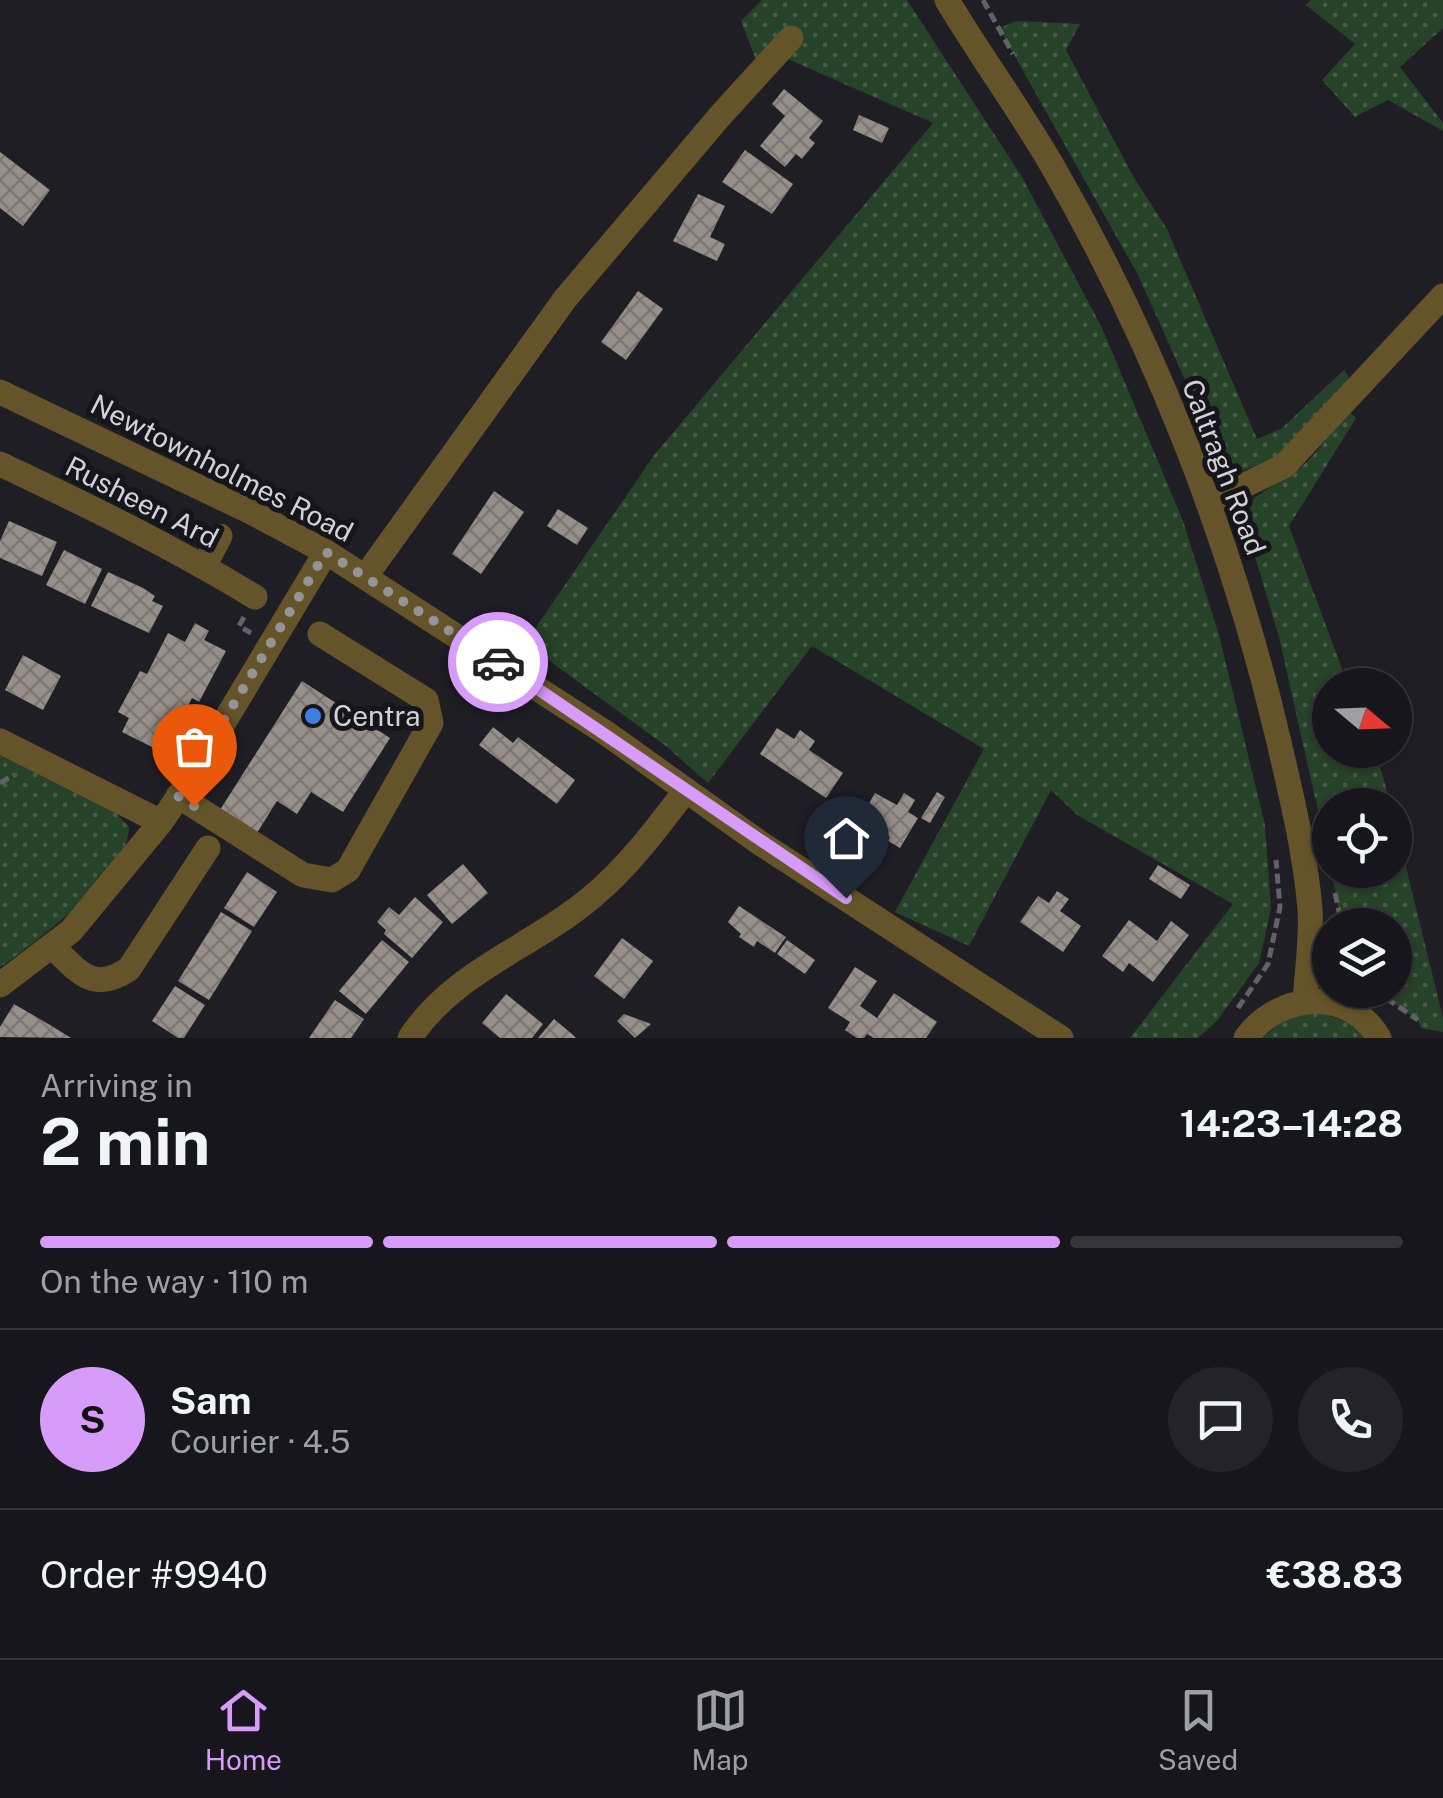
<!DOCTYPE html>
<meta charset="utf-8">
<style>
:root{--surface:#17161c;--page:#242329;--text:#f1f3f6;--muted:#9e9fa3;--line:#36353b;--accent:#d79bf9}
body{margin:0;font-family:"Public Sans",sans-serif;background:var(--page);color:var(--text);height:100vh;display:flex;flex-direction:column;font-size:38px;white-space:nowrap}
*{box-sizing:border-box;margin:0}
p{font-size:32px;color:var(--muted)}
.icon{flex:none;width:55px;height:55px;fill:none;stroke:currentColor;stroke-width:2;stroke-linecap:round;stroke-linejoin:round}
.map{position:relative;height:1038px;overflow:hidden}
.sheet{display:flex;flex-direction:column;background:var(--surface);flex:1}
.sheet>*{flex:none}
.needle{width:65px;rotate:109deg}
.controls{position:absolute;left:1312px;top:668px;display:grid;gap:20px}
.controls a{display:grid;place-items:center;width:100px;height:100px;border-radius:50%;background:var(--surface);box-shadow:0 2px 8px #0004,0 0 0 2px var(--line);font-size:50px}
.pin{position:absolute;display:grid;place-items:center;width:85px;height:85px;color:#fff;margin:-102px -42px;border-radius:50% 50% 50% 0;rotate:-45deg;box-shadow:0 0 10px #0007}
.pin .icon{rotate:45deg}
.courier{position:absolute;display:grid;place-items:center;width:100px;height:100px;margin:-50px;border:8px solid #d79bf9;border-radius:50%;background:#fff;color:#222;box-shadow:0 2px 12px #0007}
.headline em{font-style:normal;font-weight:700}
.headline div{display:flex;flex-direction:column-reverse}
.headline{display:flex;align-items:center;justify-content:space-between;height:170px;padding:0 40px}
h1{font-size:65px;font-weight:700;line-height:75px}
.bar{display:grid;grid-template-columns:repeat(4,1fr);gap:15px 10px;align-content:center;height:120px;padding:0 40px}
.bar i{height:12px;border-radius:8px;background:var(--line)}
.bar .on{background:var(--accent)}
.bar p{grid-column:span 4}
.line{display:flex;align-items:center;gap:25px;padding:0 40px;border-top:2px solid var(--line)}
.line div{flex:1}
.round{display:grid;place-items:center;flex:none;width:105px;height:105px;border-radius:52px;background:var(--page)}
.dock{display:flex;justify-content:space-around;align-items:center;height:140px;border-top:2px solid var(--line);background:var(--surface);font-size:28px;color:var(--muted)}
.dock a{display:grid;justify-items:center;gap:5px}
.dock .on{color:var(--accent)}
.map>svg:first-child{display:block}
.grass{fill:url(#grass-dots)}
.building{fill:url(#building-cross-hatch)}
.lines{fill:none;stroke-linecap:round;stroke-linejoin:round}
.path{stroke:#626167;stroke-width:5;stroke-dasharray:10 5;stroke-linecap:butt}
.minor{stroke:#655429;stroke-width:25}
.done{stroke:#949398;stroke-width:10;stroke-dasharray:0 18}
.route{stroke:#d79bf9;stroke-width:12}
.shop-dot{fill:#3f7fe0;stroke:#16151b;stroke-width:4}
.labels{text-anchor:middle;stroke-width:10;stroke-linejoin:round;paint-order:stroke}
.street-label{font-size:28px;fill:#d3d2d6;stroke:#16151b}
.poi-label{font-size:28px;fill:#d3d2d6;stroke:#16151b;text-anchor:start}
</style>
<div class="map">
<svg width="1443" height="1038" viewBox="0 0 1443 1038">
<defs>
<pattern id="grass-dots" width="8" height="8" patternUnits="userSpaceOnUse" patternTransform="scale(2.5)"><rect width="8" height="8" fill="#264228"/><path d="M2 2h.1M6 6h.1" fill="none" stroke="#455c46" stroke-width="1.8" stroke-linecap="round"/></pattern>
<pattern id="building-cross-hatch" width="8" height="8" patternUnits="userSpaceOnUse" patternTransform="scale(2.5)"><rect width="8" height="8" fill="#978f89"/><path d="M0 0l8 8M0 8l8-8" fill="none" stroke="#7d7773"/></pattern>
</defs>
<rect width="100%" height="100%" fill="#1f1e25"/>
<g class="grass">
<polygon points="762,0 907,0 1022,177 1102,328 1183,521 1219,635 1265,825 1271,909 1259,963 1217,1021 1198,1038 1130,1038 1233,904 1077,815 1051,790 969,946 895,912 984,749 812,646 708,783 667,747 525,643 655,454 933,123 790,60 756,60 741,21"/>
<polygon points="1311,0 1443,0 1443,28 1400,67 1443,123 1443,131 1388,100 1355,117 1322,80 1355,44 1306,5"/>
<polygon points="1017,21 1080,24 1066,50 1133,176 1167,229 1257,439 1281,429 1344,370 1350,379 1281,455 1235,474 1224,467 1138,275 999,28"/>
<path d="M1347,410L1356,418L1289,526L1348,685H1330V750H1375L1391,805H1330V864L1279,637L1242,513C1252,493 1282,483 1300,468C1319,452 1333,430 1347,410Z"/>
<path d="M0,755L115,812L129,827C130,871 36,943 0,967Z"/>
<polygon points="1395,822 1443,1018 1443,1032 1421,1028 1418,1020 1374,990 1395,990 1395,925 1342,925 1341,922 1331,870 1395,870"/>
<polygon points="1320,1012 1350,1023 1367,1038 1262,1038 1288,1017"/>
</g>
<g class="building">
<polygon points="784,89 823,121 809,138 815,143 802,159 796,154 785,167 760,146 785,116 772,104"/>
<polygon points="859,115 889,128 882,143 853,130"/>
<polygon points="745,150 793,184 772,214 722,182"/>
<polygon points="0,152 50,190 23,226 0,208"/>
<polygon points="698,194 725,206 710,237 725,244 717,261 673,241"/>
<polygon points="638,291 663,309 626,360 601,342"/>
<polygon points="494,491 524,512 481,574 452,554"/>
<polygon points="558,509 588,528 577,545 547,526"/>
<polygon points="9,521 57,542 42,576 0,558 0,541"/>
<polygon points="64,550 102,569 85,604 46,585"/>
<polygon points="108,572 143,588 155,596 152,601 163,606 149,633 91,606"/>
<polygon points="195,623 209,631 204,640 226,651 199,702 192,698 164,753 122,732 129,718 118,712 140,671 147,674 168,633 185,642"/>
<polygon points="23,655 61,676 43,710 5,690"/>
<polygon points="302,681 390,738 343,812 311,792 297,814 277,801 255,836 218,813"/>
<polygon points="493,727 513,743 518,737 575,780 557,804 479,745"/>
<polygon points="777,728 794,739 800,730 815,741 809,750 843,773 826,798 760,754"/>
<polygon points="937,792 945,797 930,823 921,818"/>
<polygon points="875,793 897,805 904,793 915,800 908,812 918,818 900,848 888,841 890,837 860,819"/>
<polygon points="463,864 488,893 452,924 427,895"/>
<polygon points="1158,865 1190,885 1181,899 1149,879"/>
<polygon points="247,872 277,892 254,927 224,908"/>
<polygon points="1057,891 1069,899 1060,911 1081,926 1063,952 1020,922 1038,896 1049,903"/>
<polygon points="415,897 443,922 412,958 384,934 386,930 377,922 389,907 399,915"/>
<polygon points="739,906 786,937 775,953 757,941 754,947 739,937 741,934 728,922"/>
<polygon points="221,912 252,931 209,1000 178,981"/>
<polygon points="1129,920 1157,941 1171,921 1189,935 1153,982 1129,963 1123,972 1102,956"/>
<polygon points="622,938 653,961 624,999 594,976"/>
<polygon points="382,940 409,962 366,1014 339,991"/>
<polygon points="787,940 815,960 805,974 777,954"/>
<polygon points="855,967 877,981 860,1006 877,1018 894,993 937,1022 926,1038 874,1038 867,1034 864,1038 857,1038 845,1030 850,1022 828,1008"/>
<polygon points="175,986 205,1005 184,1038 178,1038 152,1021"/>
<polygon points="506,994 543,1024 532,1038 500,1038 482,1023"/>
<polygon points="335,1000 364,1019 351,1038 309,1038"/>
<polygon points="14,1004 50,1025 71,1038 0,1037 0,1027"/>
<polygon points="624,1014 651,1024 635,1038 617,1021"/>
<polygon points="554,1019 572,1034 576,1038 538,1038"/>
</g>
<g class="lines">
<g class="path">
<polyline points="983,0 1013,54"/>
<polyline points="1241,511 1252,548"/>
<polyline points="244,617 239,626 251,633"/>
<polyline points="0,783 14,775"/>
<polyline points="1335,893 1342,925"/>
<polyline points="1374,990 1418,1020"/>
<polyline points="1238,1008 1268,964 1280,907 1276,860"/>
</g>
<g class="minor">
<path d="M947,0C981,57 1020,110 1053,167C1155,344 1231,539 1278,738C1291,794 1305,851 1310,909C1312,939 1307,971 1305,1000"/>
<polyline points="0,392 251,512 326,552 606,733 760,843 1061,1038"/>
<path d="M0,464C87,505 173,547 255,597"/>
<polyline points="1208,503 1284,466 1443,296"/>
<polyline points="204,566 220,536"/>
<polyline points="365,577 565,299 720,116 791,38"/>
<polyline points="0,741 161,822"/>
<polyline points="178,796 303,875 332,880 348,870 431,723 426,700 320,634"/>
<path d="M53,947C80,973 93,993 129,969L208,848"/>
<polyline points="0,985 71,931 161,822 187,784 326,552"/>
<path d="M410,1038C453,971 535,946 593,896C629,866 657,828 685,791"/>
<path d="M1246,1038C1278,993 1349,986 1379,1038"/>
</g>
</g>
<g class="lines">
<polyline class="done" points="194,806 178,796 326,552 498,662"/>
<polyline class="route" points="498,662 846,898"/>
</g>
<circle class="shop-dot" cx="313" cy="716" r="10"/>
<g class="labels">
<g class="street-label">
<text transform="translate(1224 467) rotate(69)" y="10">Caltragh Road</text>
<text transform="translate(222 468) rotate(27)" y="10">Newtownholmes Road</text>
<text transform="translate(142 502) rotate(27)" y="10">Rusheen Ard</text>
</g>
<g class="poi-label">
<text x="333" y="726">Centra</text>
</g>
</g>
</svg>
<div class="controls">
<a><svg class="needle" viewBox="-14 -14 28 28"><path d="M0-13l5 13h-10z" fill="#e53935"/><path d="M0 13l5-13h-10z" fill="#9e9fa3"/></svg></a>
<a><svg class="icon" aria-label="locate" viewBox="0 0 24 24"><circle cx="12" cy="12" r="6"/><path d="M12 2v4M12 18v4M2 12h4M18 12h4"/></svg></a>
<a><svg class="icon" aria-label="layers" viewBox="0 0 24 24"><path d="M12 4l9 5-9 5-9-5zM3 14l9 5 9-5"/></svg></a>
</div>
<div class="pin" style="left:194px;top:806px;background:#ea580c"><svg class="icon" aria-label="bag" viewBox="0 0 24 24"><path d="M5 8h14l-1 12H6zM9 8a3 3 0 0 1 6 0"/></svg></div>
<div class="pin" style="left:846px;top:898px;background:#1f2937"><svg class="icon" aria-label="home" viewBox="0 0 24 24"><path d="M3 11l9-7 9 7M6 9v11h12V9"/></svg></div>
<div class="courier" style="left:498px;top:662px"><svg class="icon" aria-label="car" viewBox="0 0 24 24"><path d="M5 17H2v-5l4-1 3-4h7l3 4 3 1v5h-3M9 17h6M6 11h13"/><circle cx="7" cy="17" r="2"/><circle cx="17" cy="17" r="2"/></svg></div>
</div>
<section class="sheet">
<div class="headline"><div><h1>2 min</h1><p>Arriving in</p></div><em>14:23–14:28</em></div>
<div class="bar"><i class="on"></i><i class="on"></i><i class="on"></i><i></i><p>On the way · 110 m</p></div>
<div class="line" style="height:180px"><b class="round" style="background:var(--accent);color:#111">S</b><div><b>Sam</b><p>Courier · 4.5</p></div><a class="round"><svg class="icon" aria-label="chat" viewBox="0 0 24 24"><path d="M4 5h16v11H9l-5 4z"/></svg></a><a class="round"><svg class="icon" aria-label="phone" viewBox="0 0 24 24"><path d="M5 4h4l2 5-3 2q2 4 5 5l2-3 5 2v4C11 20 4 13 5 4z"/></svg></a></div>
<div class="line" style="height:130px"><div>Order #9940</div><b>€38.83</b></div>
</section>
<nav class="dock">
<a class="on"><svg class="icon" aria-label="home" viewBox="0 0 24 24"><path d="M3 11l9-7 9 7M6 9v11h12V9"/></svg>Home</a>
<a><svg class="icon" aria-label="map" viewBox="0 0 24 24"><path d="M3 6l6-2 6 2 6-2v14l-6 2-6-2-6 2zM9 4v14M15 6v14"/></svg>Map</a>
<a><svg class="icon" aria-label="saved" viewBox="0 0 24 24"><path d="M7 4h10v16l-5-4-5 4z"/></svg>Saved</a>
</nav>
